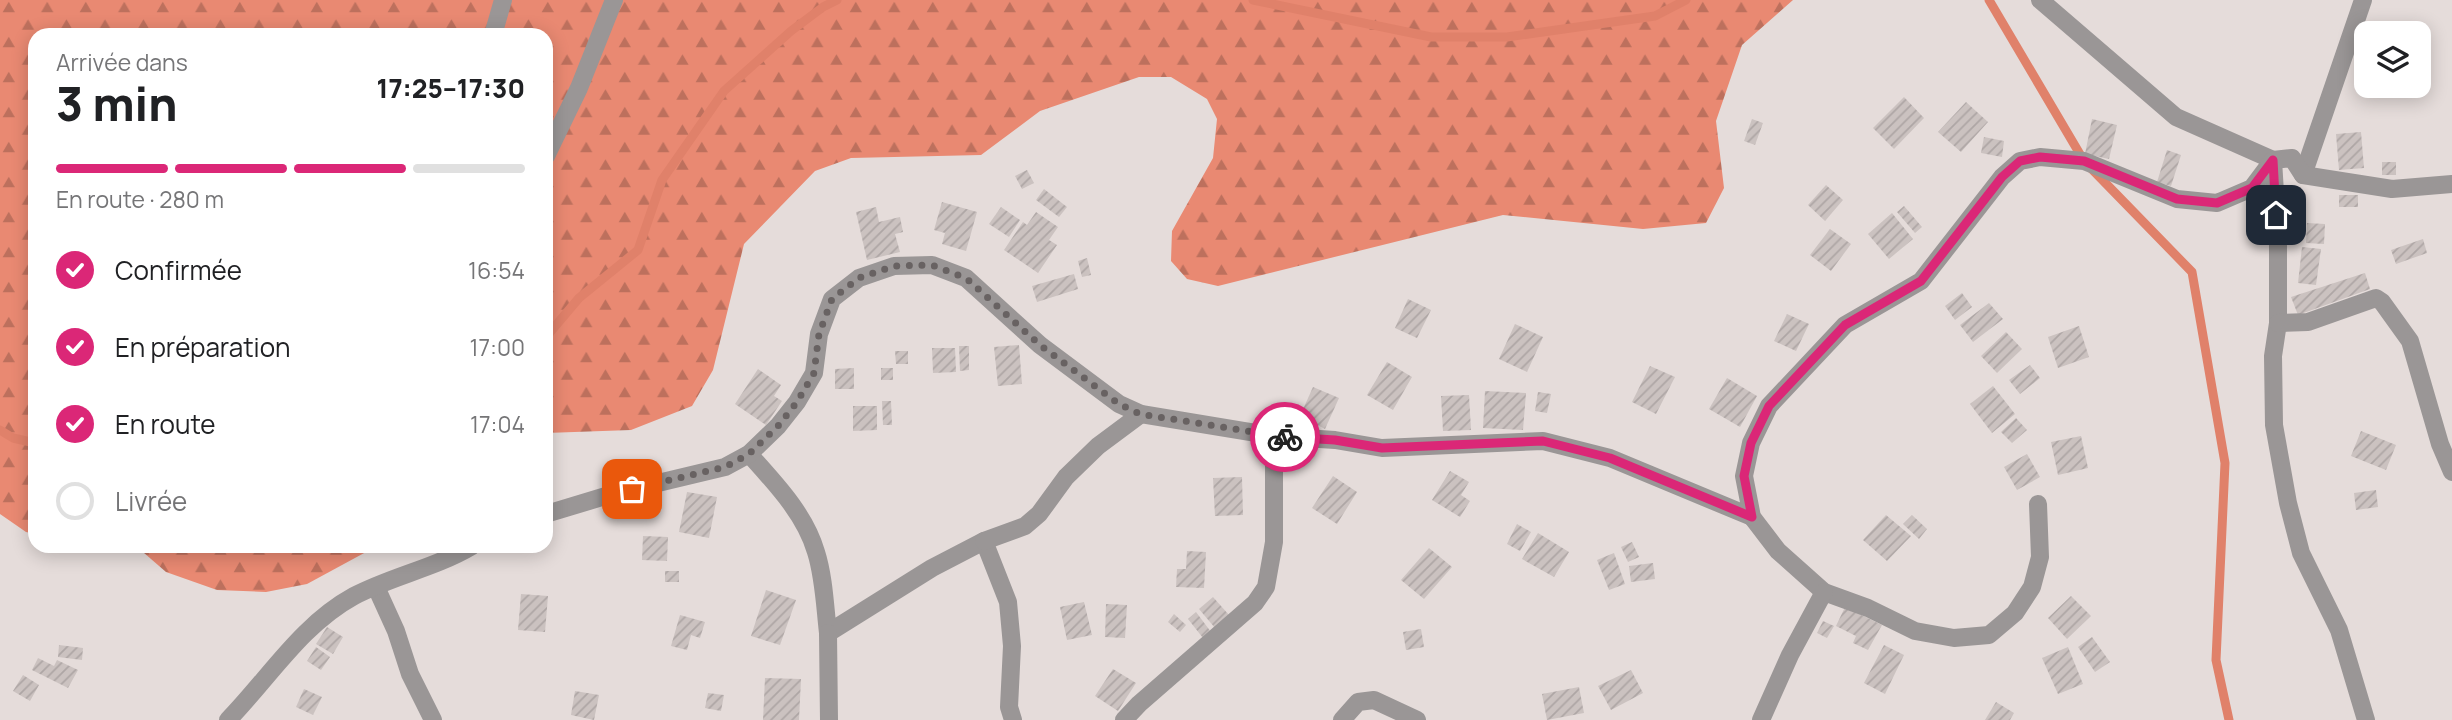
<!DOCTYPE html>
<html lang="fr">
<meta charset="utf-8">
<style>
:root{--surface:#fff;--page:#f2f2f2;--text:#202124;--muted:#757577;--line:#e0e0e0;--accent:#db2777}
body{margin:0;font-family:Manrope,sans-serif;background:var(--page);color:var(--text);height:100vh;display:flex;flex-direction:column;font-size:26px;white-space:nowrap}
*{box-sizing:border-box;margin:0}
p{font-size:23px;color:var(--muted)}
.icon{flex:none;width:38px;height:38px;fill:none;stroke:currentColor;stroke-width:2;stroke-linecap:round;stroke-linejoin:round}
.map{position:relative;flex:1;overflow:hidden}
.side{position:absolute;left:28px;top:28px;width:525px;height:525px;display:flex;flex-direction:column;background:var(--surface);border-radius:21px;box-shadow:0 4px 18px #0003}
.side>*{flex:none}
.buttons{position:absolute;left:2354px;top:21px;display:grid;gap:14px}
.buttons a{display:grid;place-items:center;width:77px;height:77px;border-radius:14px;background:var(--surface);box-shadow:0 4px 18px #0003;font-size:35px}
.pin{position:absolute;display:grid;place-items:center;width:60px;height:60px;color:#fff;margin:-30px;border-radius:14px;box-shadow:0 4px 10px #0006}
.courier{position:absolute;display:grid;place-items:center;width:70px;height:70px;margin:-35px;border:5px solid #db2777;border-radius:50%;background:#fff;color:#222;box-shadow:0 2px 9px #0007}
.summary em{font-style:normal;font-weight:800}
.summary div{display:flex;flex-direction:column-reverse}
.summary{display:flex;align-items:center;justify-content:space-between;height:119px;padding:0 28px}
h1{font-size:46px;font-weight:800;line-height:52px}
.bar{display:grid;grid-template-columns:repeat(4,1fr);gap:10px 7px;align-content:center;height:84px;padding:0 28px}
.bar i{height:9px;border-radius:5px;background:var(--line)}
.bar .current{background:var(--accent)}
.bar p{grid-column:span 4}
ol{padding:0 28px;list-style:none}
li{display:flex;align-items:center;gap:21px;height:77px}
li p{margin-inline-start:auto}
li .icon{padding:7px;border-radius:50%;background:var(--accent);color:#fff;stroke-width:4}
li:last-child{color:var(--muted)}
li i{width:38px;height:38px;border:4px solid var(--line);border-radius:50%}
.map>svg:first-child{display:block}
.forest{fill:url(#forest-firs)}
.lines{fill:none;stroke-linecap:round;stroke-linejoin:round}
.stream{stroke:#e0816a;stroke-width:9}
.building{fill:url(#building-hatch)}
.minor{stroke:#9a9696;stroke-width:18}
.done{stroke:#686262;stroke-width:7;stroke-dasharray:0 12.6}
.route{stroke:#db2777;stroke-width:9}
</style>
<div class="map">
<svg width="2452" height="720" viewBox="0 0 2452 720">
<defs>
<pattern id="forest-firs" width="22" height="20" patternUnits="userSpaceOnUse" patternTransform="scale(1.75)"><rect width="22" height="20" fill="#e98972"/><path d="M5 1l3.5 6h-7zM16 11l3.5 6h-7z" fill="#bd705d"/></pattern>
<pattern id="building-hatch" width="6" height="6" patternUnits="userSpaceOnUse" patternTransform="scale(1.75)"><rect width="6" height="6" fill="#cbc2c0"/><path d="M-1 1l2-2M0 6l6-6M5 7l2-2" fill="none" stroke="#aea6a5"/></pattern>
</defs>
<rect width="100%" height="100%" fill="#e5dcda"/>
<g class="forest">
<polygon points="0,0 1793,0 1742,45 1716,121 1724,188 1706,223 1643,229 1503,215 1218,286 1187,279 1171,261 1172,231 1213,158 1217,119 1207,99 1171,77 1139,77 1040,111 981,155 851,158 815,171 744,244 713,370 692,406 631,430 546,433 546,35 35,35 35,534 26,532 0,514"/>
<polygon points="136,546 371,546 366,552 307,584 266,592 217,590 166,572"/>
</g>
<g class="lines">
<g class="stream">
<polyline points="1253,0 1431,37 1507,37 1655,16 1686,0"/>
<polyline points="1989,0 2084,161 2192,272 2225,463 2216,660 2229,720"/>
<polyline points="546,337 579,298 638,250 662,180 724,91 791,31 823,7 837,0"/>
<polyline points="0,430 13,438 35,443"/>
</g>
</g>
<g class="building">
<polygon points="1904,97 1924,118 1894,149 1873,128"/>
<polygon points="1966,102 1988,122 1961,152 1938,132"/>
<polygon points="1752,119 1763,123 1755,145 1744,141"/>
<polygon points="2092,119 2117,125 2109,159 2085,154"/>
<polygon points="2361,132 2364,168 2339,170 2336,134"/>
<polygon points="1984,137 2004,141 2002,157 1981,153"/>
<polygon points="2167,150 2181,155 2171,186 2157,182"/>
<rect x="2382" y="162" width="14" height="13"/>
<polygon points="1027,170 1034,183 1022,189 1015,176"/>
<polygon points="1826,185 1843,200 1825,221 1808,205"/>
<polygon points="1044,189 1067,207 1059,217 1036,200"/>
<rect x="2339" y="195" width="19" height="12"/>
<polygon points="942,202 977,212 966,251 942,244 945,233 934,230"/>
<polygon points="1904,206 1922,227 1915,233 1897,212"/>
<polygon points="876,207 879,222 900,217 903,232 895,234 900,252 867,260 856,212"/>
<polygon points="1001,207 1020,220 1009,237 989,224"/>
<polygon points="1036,212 1058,227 1049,240 1057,245 1038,273 1004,250 1023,222 1027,225"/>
<polygon points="1892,213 1913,239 1889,259 1868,234"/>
<polygon points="2307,223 2325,224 2324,244 2306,243"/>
<polygon points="1830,229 1851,244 1831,271 1810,255"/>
<polygon points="2423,239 2427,253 2396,264 2391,250"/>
<polygon points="2302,247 2321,249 2316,285 2298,283"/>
<polygon points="1087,258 1091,275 1082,277 1078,261"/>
<polygon points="2365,273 2370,289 2298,315 2291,297"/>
<polygon points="1074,274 1078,289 1037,302 1032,286"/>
<polygon points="1962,293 1972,307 1955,320 1945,306"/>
<polygon points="1408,299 1431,310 1417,338 1395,328"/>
<polygon points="1989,303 2003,319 1973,342 1960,325"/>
<polygon points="1787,314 1809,324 1796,351 1774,341"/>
<polygon points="1515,324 1543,337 1527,372 1499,359"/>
<polygon points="2079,326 2089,357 2058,368 2048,337"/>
<polygon points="2006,332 2022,349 1997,373 1981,356"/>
<polygon points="1019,345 1022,384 998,386 994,347"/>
<polygon points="959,346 969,346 969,370 960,371"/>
<polygon points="932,348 955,348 956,372 933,373"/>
<polygon points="895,351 908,351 908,364 896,364"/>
<polygon points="1387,362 1412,377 1393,410 1367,395"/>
<polygon points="2030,365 2040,378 2020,394 2009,380"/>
<polygon points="1650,366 1675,377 1656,414 1632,402"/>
<polygon points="854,368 854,389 835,389 835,369"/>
<rect x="881" y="368" width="12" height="12"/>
<polygon points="758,369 781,385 774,396 782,401 766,425 735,404"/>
<polygon points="1727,378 1757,396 1740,427 1709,409"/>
<polygon points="1993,386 2015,414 1992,433 1970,404"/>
<polygon points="1313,387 1339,398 1325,429 1300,416"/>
<polygon points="1485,391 1526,393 1523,430 1483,428"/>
<polygon points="1538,392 1551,394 1547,413 1535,411"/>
<polygon points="1469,395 1471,430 1443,431 1441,396"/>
<polygon points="882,401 891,401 892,425 883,425"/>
<polygon points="853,406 877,406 877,430 853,431"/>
<polygon points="2016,418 2027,430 2012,443 2001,432"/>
<polygon points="2361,431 2396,445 2386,470 2351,456"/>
<polygon points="2081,436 2088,468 2058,475 2051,442"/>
<polygon points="2027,454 2040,477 2017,490 2004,467"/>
<polygon points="1450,471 1469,482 1461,495 1470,501 1460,517 1432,500"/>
<polygon points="1333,476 1357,492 1337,524 1312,508"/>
<polygon points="1242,477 1243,515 1215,516 1213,478"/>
<polygon points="2376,490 2378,507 2356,510 2354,493"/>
<polygon points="687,492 717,497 709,538 679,532"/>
<polygon points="1886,515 1911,536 1887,561 1863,540"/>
<polygon points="1912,515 1927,529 1919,539 1903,524"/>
<polygon points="1517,524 1531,532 1520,551 1507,544"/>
<polygon points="1538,533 1569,552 1554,577 1522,559"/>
<polygon points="643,536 668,537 667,561 642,560"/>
<polygon points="1632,542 1639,557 1628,562 1621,547"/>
<polygon points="1429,548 1452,567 1424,599 1401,580"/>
<polygon points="1187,551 1206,552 1204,588 1176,587 1177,569 1186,569"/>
<polygon points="1614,553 1625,584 1609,590 1597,560"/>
<polygon points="1653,563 1655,579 1631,582 1629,566"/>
<rect x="665" y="571" width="14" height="11"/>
<polygon points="766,590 796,600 780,645 751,636"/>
<polygon points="521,594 548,596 545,632 518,630"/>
<polygon points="2071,596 2091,616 2067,639 2048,618"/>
<polygon points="1213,597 1229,615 1215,628 1199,609"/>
<polygon points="1084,602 1092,635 1067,640 1060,607"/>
<polygon points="1106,604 1127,605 1125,638 1105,637"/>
<polygon points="1845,607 1882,625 1868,650 1853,643 1856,636 1836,626"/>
<polygon points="1196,612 1211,632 1203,638 1188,619"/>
<polygon points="1174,614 1186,625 1180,632 1168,622"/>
<polygon points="680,615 705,622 700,638 691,635 687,650 671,646"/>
<polygon points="1823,621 1834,626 1827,638 1817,633"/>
<polygon points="327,627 343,637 333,654 316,644"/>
<polygon points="1421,629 1424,647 1406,650 1403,632"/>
<polygon points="2092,637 2110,662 2095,672 2078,647"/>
<polygon points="59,645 83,648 82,660 58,657"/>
<polygon points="1884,645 1904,655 1885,694 1864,683"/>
<polygon points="316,647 330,657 321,670 307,661"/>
<polygon points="2068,647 2083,684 2058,694 2042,658"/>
<polygon points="38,658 54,666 57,660 78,670 68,688 32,670"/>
<polygon points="1113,669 1136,683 1118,711 1095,696"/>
<polygon points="1631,670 1643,693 1611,710 1598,686"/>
<polygon points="23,675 39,685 30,701 13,691"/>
<polygon points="765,678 801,679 799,720 763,720"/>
<polygon points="1579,687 1584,713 1547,720 1542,694"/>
<polygon points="304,689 322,697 313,715 296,707"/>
<polygon points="575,691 599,695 594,720 571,715"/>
<polygon points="708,693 724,695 721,711 705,708"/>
<polygon points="1996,702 2014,713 2010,720 1985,720"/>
</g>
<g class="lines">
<g class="minor">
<polyline points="2040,0 2176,117 2273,160 2278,242 2278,323 2273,356 2274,425 2288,503 2301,553 2339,630 2366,720"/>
<polyline points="493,35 503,0"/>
<polyline points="546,156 579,88 614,0"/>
<polyline points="2303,175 2363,0"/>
<polyline points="2278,323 2308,322 2376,298 2382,302 2410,341 2440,444 2452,472"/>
<path d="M749,454C775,483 805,514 816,552C824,577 825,607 828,633L932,568L984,541L1008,602L1012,646L1009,707L1013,720"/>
<polyline points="2038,504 2040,557 2032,587 2015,613 1989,635 1954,638 1915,631 1868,608 1824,592 1778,551 1752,517 1744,476 1751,443 1769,406 1845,325 1921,281 2002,177 2020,161 2040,157 2084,161 2177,199 2217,203 2252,188 2273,160 2292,158 2303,175 2392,189 2452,184"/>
<polyline points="546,514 612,494 725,467 749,454 778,426 797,402 814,373 819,334 832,299 859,278 894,266 932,265 966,278 1040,345 1119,404 1141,414 1274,436 1335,440 1382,448 1543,441 1610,458 1752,517"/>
<polyline points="984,541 1025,526 1039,514 1066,477 1098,446 1141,414"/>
<polyline points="376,587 396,631 410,674 433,720"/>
<polyline points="828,633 829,720"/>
<path d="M228,720C269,678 301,625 354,596C392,576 435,568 472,546"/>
<polyline points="1124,720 1139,704 1255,603 1266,587 1274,542 1274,436"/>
<polyline points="1342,720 1358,702 1374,700 1417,720"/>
<polyline points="1761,720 1790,655 1824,592"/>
</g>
</g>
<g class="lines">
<polyline class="done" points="632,489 725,467 749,454 778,426 797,402 814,373 819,334 832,299 859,278 894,266 932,265 966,278 1040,345 1119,404 1140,414 1285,437"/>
<polyline class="route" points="1285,437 1335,440 1382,448 1543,441 1610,458 1752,517 1744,476 1751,443 1769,406 1845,325 1921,281 2002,177 2020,161 2040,157 2084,161 2177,199 2217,203 2252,188 2273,160 2276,215"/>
</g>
</svg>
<div class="buttons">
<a><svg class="icon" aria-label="layers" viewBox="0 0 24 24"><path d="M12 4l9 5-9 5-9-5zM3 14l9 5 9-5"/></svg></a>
</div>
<div class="pin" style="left:632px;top:489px;background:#ea580c"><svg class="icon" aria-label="bag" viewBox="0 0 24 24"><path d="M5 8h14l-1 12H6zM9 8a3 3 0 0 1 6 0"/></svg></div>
<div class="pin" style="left:2276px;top:215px;background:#1f2937"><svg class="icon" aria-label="home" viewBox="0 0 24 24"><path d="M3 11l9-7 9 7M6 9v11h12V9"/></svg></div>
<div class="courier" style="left:1285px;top:437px"><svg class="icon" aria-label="bike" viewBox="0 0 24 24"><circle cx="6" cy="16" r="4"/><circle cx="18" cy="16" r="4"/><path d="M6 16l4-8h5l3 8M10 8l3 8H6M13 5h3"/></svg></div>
<section class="side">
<div class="summary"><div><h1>3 min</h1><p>Arrivée dans</p></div><em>17:25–17:30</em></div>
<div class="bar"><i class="current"></i><i class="current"></i><i class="current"></i><i></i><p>En route · 280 m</p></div>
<ol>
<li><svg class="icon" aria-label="check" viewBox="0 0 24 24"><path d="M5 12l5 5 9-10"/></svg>Confirmée<p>16:54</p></li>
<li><svg class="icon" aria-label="check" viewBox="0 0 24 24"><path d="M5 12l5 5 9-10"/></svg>En préparation<p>17:00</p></li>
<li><svg class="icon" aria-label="check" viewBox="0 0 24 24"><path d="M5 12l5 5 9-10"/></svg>En route<p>17:04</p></li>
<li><i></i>Livrée</li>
</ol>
</section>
</div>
